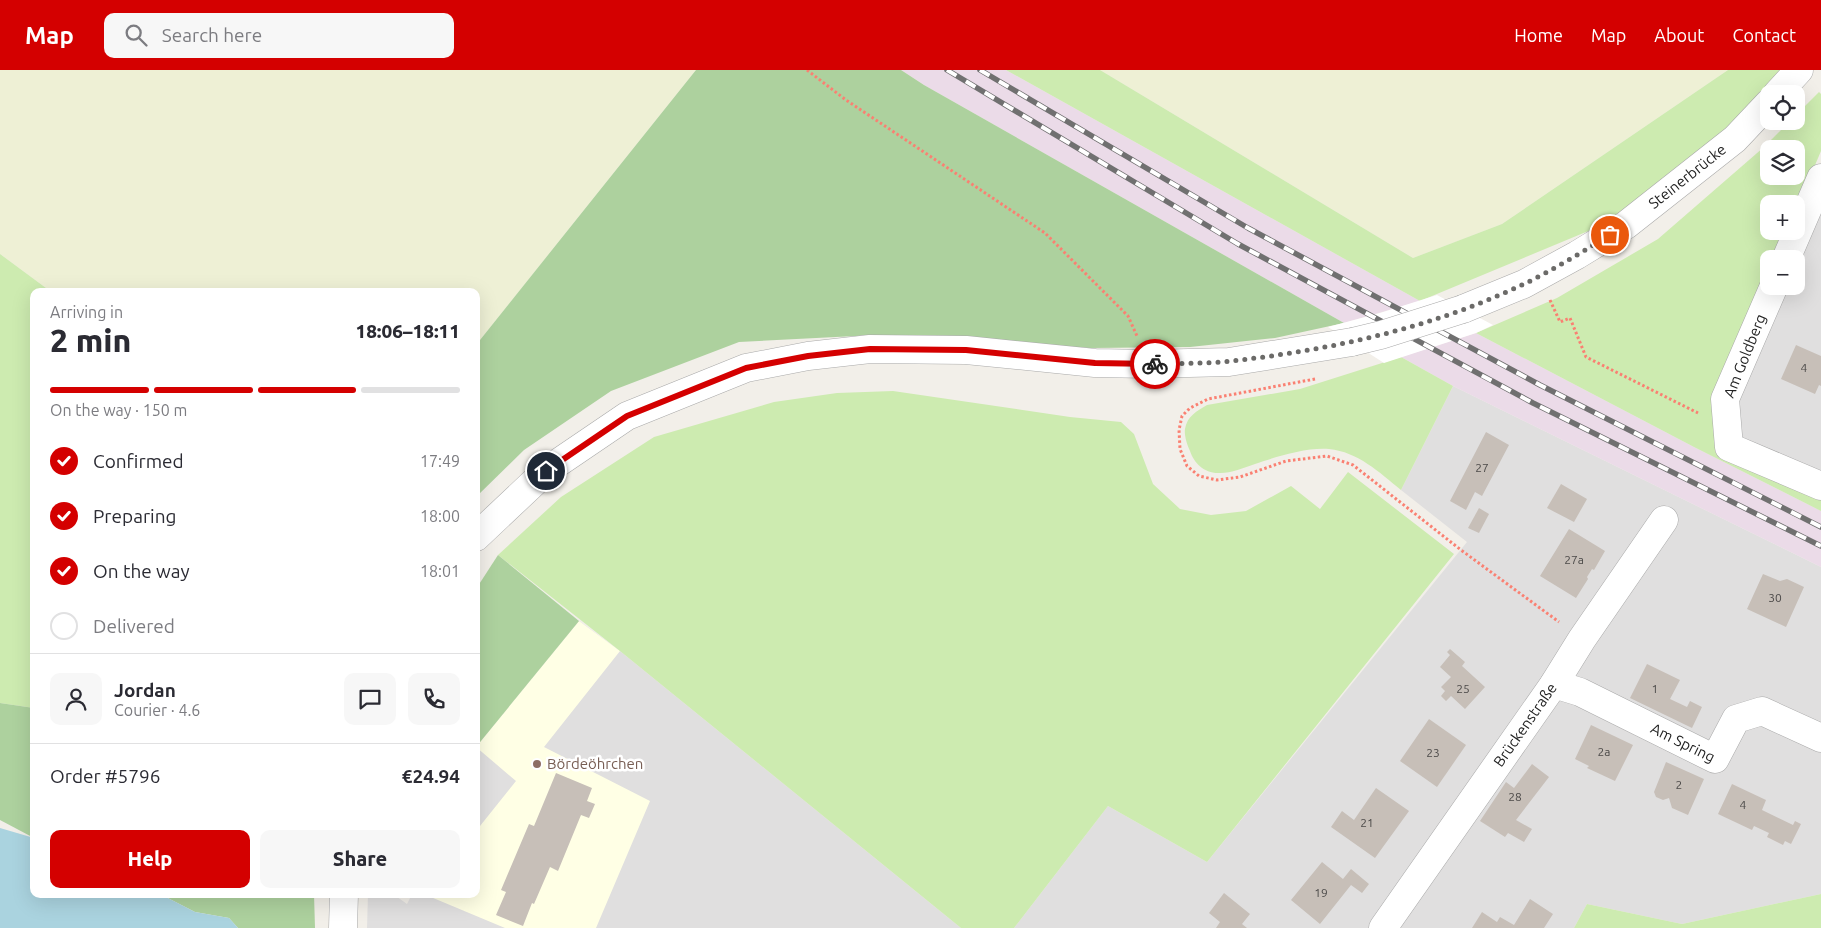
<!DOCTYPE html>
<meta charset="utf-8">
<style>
:root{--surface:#fff;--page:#f7f7f7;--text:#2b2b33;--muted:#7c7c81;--line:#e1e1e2;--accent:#d40000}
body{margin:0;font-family:Ubuntu,sans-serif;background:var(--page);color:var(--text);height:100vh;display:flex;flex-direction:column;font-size:19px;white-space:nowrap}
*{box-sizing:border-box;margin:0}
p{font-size:16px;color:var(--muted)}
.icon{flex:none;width:28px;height:28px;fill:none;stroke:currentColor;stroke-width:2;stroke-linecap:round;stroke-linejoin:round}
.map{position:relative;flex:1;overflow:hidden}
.panel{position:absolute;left:30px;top:218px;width:450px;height:610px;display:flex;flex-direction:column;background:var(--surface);border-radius:10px;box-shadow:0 5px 20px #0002}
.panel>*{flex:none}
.tools{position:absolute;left:1760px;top:15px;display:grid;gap:10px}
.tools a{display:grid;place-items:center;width:45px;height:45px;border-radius:10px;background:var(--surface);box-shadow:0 5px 20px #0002;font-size:25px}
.pin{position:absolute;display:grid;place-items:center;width:42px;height:42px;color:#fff;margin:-21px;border:2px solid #fff;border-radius:50%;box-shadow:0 1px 5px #0007}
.courier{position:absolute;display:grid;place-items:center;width:50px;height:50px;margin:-25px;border:4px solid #d40000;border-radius:50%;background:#fff;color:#222;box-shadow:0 1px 6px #0007}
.head em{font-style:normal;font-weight:800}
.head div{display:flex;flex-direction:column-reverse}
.head{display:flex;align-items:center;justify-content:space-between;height:85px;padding:0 20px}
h1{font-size:32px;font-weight:800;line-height:38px}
.bar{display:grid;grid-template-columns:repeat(4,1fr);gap:8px 5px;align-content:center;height:60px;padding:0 20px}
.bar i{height:6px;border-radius:4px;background:var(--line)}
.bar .current{background:var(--accent)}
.bar p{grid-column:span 4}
.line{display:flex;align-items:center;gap:12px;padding:0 20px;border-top:1px solid var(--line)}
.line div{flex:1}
.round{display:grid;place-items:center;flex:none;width:52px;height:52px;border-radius:10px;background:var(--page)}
ol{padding:0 20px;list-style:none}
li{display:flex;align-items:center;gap:15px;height:55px}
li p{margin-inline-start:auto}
li .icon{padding:5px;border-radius:50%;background:var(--accent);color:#fff;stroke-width:4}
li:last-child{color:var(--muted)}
li i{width:28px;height:28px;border:2px solid var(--line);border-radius:50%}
.action{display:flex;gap:10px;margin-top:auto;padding:10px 20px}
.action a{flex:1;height:58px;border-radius:10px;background:var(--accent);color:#fff;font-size:20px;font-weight:800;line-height:58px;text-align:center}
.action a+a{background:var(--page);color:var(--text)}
header{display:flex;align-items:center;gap:30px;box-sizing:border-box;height:70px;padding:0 25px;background:var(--accent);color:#fff}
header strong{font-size:24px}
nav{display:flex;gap:28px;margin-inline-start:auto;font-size:18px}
.search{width:350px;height:45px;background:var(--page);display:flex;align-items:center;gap:12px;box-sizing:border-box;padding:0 18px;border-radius:10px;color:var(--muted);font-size:19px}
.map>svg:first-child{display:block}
.residential{fill:#e0dfdf}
.industrial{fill:#ebdbe8}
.education{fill:#ffffe5}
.farmland{fill:#eef0d5}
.grass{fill:#cdebb0;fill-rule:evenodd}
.forest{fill:#add19e}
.water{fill:#aad3df}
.pier{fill:#fff}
.building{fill:#c7bfb8}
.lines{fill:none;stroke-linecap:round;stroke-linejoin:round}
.minor-casing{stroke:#a9a9a9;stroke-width:29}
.tertiary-casing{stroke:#a9a9a9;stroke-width:29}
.path{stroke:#fa8072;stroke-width:3;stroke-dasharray:2.5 2.5;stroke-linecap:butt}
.minor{stroke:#fff;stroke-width:28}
.tertiary{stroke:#fff;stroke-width:28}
.rail-casing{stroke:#707070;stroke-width:5.5}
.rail{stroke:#fff;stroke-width:4;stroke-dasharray:11;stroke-linecap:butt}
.tertiary-bridge-casing{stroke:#a9a9a9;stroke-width:29;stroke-linecap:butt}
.tertiary-bridge{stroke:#fff;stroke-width:28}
.done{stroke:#6b6a68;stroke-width:5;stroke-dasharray:0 9}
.route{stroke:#d40000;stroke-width:6}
.education-dot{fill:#8d6e63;stroke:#fff;stroke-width:2}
.labels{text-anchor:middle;stroke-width:5;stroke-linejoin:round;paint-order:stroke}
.number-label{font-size:12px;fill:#4b4948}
.street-label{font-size:15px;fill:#222;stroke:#fff}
.education-label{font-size:15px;fill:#785e54;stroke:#fff;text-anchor:start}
</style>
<header>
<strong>Map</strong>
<div class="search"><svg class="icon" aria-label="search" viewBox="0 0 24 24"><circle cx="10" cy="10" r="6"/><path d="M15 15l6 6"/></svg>Search here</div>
<nav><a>Home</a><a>Map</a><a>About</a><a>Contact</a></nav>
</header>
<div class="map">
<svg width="1821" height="858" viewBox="0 0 1821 858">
<rect width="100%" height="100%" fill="#f2efe9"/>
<g class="residential">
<polygon points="1821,139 1821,410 1734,374 1733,334 1786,216 1796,216 1796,194"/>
<polygon points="1453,316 1821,497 1821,824 1682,854 1587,834 1574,858 1014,858 1108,736 1207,792 1467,472 1401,420"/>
<polygon points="579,551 620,581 961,858 367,858 368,824 393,824 407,834 412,824 476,824 476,677"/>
</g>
<g class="industrial">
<polygon points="901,0 1006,0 1420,231 1344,253 924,15"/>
<polygon points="1476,263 1694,377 1821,441 1821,497 1453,316 1401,287"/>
</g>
<polygon class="education" points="579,551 620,581 544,677 650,731 596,858 505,858 426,825 476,824 476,761 516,711 476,677"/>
<g class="farmland">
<polygon points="0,0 696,0 476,275 476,221 50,221 0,184"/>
<polygon points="1100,0 1728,0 1502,154 1413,188"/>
</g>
<g class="grass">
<polygon points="1006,0 1100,0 1413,188 1502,154 1728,0 1787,0 1729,65 1622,147 1420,231"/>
<path d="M1819,22L1821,24V81L1796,140V134H1769V161H1787L1775,189H1769V205L1723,380L1821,422V441L1694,377L1476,263L1557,228L1658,169L1764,77L1790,51H1796V45ZM1769,79H1796V106H1769Z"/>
<polygon points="0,184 50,221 34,221 34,638 0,633"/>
<path d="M1401,287L1453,316L1401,420C1379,402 1358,382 1329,379C1307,377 1275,387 1255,394C1243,398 1229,404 1218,403C1204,403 1194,393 1190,381C1187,375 1184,365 1185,359C1187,346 1197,341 1207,335L1300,319Z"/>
<polygon points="893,321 1070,347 1121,352 1134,364 1153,414 1180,439 1211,445 1246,441 1291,416 1320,439 1348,402 1454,484 1207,792 1108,736 1014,858 961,858 620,581 498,485 561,427 654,367 774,332 837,323"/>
<polygon points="1821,824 1821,858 1574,858 1587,834 1682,854"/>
</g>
<g class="forest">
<polygon points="696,0 901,0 924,15 1344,253 1275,268 1190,277 1090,278 875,265 739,272 611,321 524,380 476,427 476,275"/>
<polygon points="498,485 579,551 476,677 476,519"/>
<polygon points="0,633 34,638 34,768 0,750"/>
<polygon points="160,824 314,824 315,858 238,858 229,848 195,842"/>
</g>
<polygon class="water" points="0,758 34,768 34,824 160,824 195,842 229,848 238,858 0,858"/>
<polygon class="pier" points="1437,225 1493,255 1476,263 1384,293 1328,257 1380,243"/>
<g class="building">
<polygon points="1796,275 1821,286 1821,316 1819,315 1815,324 1781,309"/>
<polygon points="1486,362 1509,375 1482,426 1475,422 1466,440 1450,431"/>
<polygon points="1561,414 1587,429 1574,452 1547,438"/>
<polygon points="1479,438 1489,444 1479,463 1468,458"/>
<polygon points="1569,459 1605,481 1594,500 1592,499 1587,507 1588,509 1576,528 1540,506"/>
<polygon points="1763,504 1780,511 1787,509 1804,517 1786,557 1747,539"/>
<polygon points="1450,579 1465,592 1462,596 1485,617 1465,639 1451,626 1446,631 1441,626 1445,621 1441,617 1451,607 1440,597 1450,585 1447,582"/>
<polygon points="1647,594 1680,610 1670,629 1687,637 1690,631 1702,637 1692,658 1630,628"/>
<polygon points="1429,649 1466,675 1437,717 1400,691"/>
<polygon points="1591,655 1633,675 1615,711 1587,698 1589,696 1575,689"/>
<polygon points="1666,692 1704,709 1688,745 1672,738 1669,728 1663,730 1656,727 1654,722"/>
<polygon points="1532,694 1549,707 1516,750 1532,759 1524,772 1508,763 1505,767 1480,751 1506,712 1514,718"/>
<polygon points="556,703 592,718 587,731 595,734 589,748 581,745 558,801 550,797 534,834 532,833 523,856 496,845 506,822 501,820 529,754 534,756"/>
<polygon points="1732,714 1766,730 1762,740 1793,755 1795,751 1801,754 1791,774 1785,771 1783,775 1767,767 1769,763 1754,756 1752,760 1718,744"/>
<polygon points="1376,718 1409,741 1375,788 1331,757 1342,741 1354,750"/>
<polygon points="1322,792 1343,809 1351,799 1369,814 1362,823 1351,815 1320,854 1291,830"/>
<polygon points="1224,823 1250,844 1242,854 1247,858 1216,858 1220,852 1209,843"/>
<polygon points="1530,829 1553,844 1544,858 1472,858 1482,842 1497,852 1500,847 1514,855"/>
</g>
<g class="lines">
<g class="minor-casing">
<g id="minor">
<polyline points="1786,189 1821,108"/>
<polyline points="1774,216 1725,329 1729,377 1821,416"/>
<path id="s1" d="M1554,614L1580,622L1715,689L1736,649L1762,641L1821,668"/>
<path id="s2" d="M1383,858L1554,614L1582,569L1664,450"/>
</g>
</g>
<g class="tertiary-casing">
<g id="tertiary">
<polyline points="1777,24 1799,0"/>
<path id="s3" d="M1463,239L1524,214L1577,185L1626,155L1735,69L1769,33"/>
<polyline points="476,467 546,401 627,346 746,298 808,286 870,279 966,280 1095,293 1149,294 1229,292 1352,272"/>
<polyline points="343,858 344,824"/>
</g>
</g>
<g class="path">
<polyline points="807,0 846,30 1045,163 1128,246 1137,266"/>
<polyline points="1550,230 1560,252 1570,248 1586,287 1698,343"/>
<polyline points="1315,309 1208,329 1190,338 1182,346 1179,360 1180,379 1187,396 1199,406 1217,410 1240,407 1286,391 1327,386 1353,395 1461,480 1559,552"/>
</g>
<use href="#minor" class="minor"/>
<use href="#tertiary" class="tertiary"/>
<g class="rail-casing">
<g id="rail">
<polyline points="947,0 1238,174 1533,333 1821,476"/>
<polyline points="980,0 1248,158 1540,315 1821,457"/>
</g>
</g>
<use href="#rail" class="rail"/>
<g class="tertiary-bridge-casing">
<polyline id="tertiary-bridge" points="1352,272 1381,265 1463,239"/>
</g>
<use href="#tertiary-bridge" class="tertiary-bridge"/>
</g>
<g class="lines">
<path class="done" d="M1155,294C1180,293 1206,294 1231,291C1331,280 1432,258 1524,214C1553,200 1582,182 1610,165"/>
<polyline class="route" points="546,401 627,346 746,298 808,286 870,279 966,280 1095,293 1155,294"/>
</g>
<circle class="education-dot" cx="537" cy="694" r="5"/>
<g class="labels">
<g class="number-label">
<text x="1804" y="302">4</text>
<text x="1482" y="402">27</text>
<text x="1574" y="494">27a</text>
<text x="1775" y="532">30</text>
<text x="1463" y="623">25</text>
<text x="1655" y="623">1</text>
<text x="1604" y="686">2a</text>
<text x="1433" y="687">23</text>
<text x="1679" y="719">2</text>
<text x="1515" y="731">28</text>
<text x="1743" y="739">4</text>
<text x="1367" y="757">21</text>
<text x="1321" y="827">19</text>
</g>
<g class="street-label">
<text dy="5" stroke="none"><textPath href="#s3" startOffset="262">Steinerbrücke</textPath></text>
<text transform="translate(1745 286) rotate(-68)" y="5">Am Goldberg</text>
<text dy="5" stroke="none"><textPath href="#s2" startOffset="248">Brückenstraße</textPath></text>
<text dy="5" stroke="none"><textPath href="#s1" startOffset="142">Am Spring</textPath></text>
</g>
<g class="education-label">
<text x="547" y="699">Bördeöhrchen</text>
</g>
</g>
</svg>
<div class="tools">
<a><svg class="icon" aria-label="locate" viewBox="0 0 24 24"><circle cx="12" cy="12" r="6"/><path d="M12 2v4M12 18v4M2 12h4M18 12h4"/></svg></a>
<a><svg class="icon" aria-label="layers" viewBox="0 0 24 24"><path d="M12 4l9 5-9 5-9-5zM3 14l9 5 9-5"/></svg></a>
<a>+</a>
<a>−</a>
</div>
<div class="pin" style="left:1610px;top:165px;background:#ea580c"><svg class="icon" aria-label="bag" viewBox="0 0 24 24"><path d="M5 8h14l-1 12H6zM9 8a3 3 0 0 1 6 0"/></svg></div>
<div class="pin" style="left:546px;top:401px;background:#1f2937"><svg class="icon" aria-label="home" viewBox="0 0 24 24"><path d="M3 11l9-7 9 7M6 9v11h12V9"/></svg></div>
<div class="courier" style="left:1155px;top:294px"><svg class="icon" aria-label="bike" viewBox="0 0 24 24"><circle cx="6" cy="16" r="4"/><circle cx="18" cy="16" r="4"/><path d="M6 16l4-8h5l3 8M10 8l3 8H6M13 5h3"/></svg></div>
<section class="panel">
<div class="head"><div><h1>2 min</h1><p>Arriving in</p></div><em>18:06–18:11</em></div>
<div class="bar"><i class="current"></i><i class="current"></i><i class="current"></i><i></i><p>On the way · 150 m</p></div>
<ol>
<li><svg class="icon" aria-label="check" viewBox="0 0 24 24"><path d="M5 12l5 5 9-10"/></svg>Confirmed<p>17:49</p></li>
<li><svg class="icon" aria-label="check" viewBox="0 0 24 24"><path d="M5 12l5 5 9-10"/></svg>Preparing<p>18:00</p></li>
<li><svg class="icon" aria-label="check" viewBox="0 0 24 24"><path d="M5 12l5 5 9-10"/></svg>On the way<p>18:01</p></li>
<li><i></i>Delivered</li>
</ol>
<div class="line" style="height:90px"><a class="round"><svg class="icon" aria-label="person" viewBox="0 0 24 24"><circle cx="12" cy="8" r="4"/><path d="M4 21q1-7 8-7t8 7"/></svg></a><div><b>Jordan</b><p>Courier · 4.6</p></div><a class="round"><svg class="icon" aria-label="chat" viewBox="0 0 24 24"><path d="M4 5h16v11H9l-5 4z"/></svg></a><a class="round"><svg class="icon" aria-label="phone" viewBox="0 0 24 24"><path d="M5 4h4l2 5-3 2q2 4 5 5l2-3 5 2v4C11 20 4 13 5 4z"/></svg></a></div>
<div class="line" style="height:65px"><div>Order #5796</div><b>€24.94</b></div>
<div class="action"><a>Help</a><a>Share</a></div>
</section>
</div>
